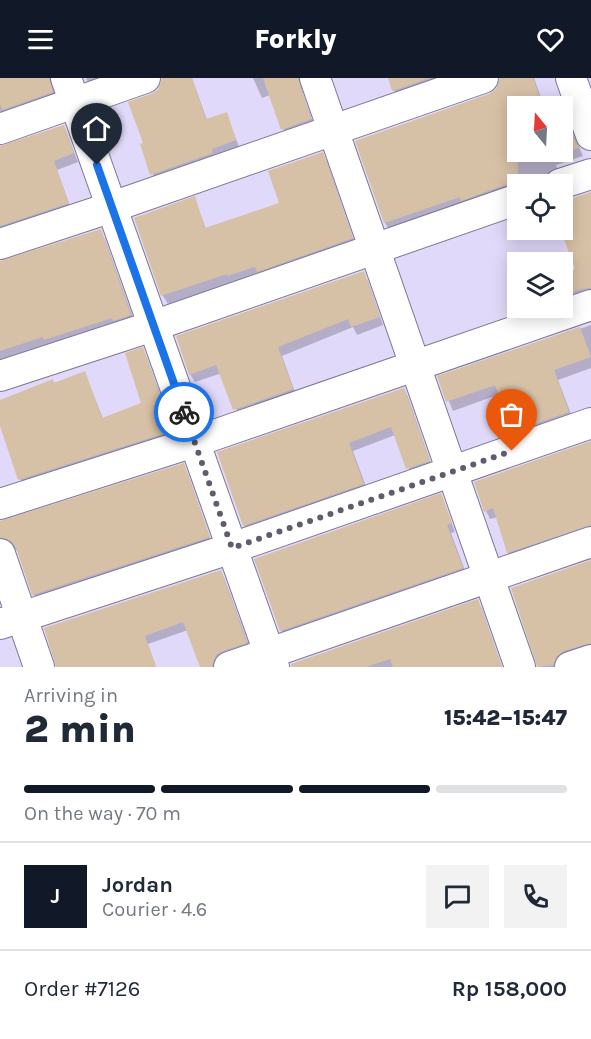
<!DOCTYPE html>
<meta charset="utf-8">
<style>
:root{--surface:#fff;--page:#f2f2f3;--text:#1f2937;--muted:#747a83;--line:#e0e1e3;--accent:#111827}
body{margin:0;font-family:Karla,sans-serif;background:var(--page);color:var(--text);height:100vh;display:flex;flex-direction:column;font-size:22px;white-space:nowrap}
*{box-sizing:border-box;margin:0}
p{font-size:20px;color:var(--muted)}
.icon{flex:none;width:33px;height:33px;fill:none;stroke:currentColor;stroke-width:2;stroke-linecap:round;stroke-linejoin:round}
.map{position:relative;height:589px;overflow:hidden}
.sheet{display:flex;flex-direction:column;background:var(--surface);flex:1}
.sheet>*{flex:none}
.needle{width:39px;rotate:342deg}
.fabs{position:absolute;left:507px;top:18px;display:grid;gap:12px}
.fabs a{display:grid;place-items:center;width:66px;height:66px;border-radius:0px;background:var(--surface);box-shadow:0 3px 15px #0003;font-size:30px}
.pin{position:absolute;display:grid;place-items:center;width:51px;height:51px;color:#fff;margin:-62px -26px;border-radius:50% 50% 50% 0;rotate:-45deg;box-shadow:0 0 6px #0007}
.pin .icon{rotate:45deg}
.courier{position:absolute;display:grid;place-items:center;width:60px;height:60px;margin:-30px;border:4px solid #1a73e8;border-radius:50%;background:#fff;color:#222;box-shadow:0 2px 8px #0007}
.headline em{font-style:normal;font-weight:800}
.headline div{display:flex;flex-direction:column-reverse}
.headline{display:flex;align-items:center;justify-content:space-between;height:102px;padding:0 24px}
h1{font-size:39px;font-weight:800;line-height:45px}
.bar{display:grid;grid-template-columns:repeat(4,1fr);gap:9px 6px;align-content:center;height:72px;padding:0 24px}
.bar i{height:8px;border-radius:4px;background:var(--line)}
.bar .selected{background:var(--accent)}
.bar p{grid-column:span 4}
.line{display:flex;align-items:center;gap:15px;padding:0 24px;border-top:2px solid var(--line)}
.line div{flex:1}
.round{display:grid;place-items:center;flex:none;width:63px;height:63px;border-radius:0px;background:var(--page)}
header{display:flex;justify-content:space-between;align-items:center;height:78px;padding:0 24px;background:var(--accent);color:#fff;font-size:27px;font-weight:800}
.map>svg:first-child{display:block}
.shadow{fill:#0003}
.building{fill:#d7c1a6}
.lines{fill:none;stroke-linecap:round;stroke-linejoin:round}
.minor-casing{stroke:#7e7895;stroke-width:32}
.minor{stroke:#fff;stroke-width:30}
.done{stroke:#605c6e;stroke-width:6;stroke-dasharray:0 10.8}
.route{stroke:#1a73e8;stroke-width:8}
</style>
<header><svg class="icon" aria-label="menu" viewBox="0 0 24 24"><path d="M4 6h16M4 12h16M4 18h16"/></svg>Forkly<svg class="icon" aria-label="heart" viewBox="0 0 24 24"><path d="M12 20l-8-8c-3-5 5-10 8-4 3-6 11-1 8 4z"/></svg></header>
<div class="map">
<svg width="591" height="589" viewBox="0 0 591 589">
<rect width="100%" height="100%" fill="#e0d9f9"/>
<g class="shadow">
<polygon points="0,0 56,0 53,5 56,23 0,42"/>
<polygon points="86,0 121,0 91,10"/>
<polygon points="163,0 192,0 207,42 226,36 240,71 156,105 142,67 145,66 152,17 160,12"/>
<polygon points="253,0 305,0 302,7 303,16 315,50 287,60 270,17 262,20"/>
<polygon points="389,0 459,0 398,21"/>
<polygon points="501,0 534,0 544,28 518,28 518,74 562,74 563,32 583,78 556,87 560,98 559,98 535,106 518,106 518,113 390,153 385,145 357,64 490,17 498,12"/>
<polygon points="64,49 78,84 57,92 72,134 0,157 0,69"/>
<polygon points="322,76 327,84 356,169 234,206 232,204 168,226 163,218 136,141 194,120 206,151 281,126"/>
<polygon points="591,116 591,220 562,229 562,197 577,192"/>
<polygon points="100,153 105,161 135,245 0,283 0,184"/>
<polygon points="363,195 368,203 383,247 357,257 353,249 282,278 297,320 240,340 222,295 195,304 190,296"/>
<polygon points="591,247 591,290 558,302 574,344 519,363 500,316 453,333 439,299"/>
<polygon points="142,271 147,280 176,361 25,410 20,401 0,344 0,323 85,295 103,341 144,324"/>
<polygon points="404,311 408,319 433,391 412,398 395,357 353,373 368,414 248,455 244,447"/>
<polygon points="591,365 591,456 513,483 508,474 498,439 490,441 486,433"/>
<polygon points="183,387 188,396 213,468 39,525 34,517 19,473 5,468 0,459 0,444"/>
<polygon points="441,417 455,454 451,455 467,498 286,561 281,553"/>
<polygon points="591,484 591,574 560,589 538,589 538,583"/>
<polygon points="221,493 225,502 251,573 219,589 201,589 188,552 148,566 156,589 57,589"/>
<polygon points="477,523 482,531 502,589 292,589"/>
</g>
<g class="building">
<polygon points="0,0 49,0 53,14 2,32 0,26"/>
<polygon points="162,0 192,0 206,41 227,34 236,62 212,71 213,75 150,97 140,66 143,65 128,24 151,16 158,12"/>
<polygon points="263,0 298,0 311,41 281,52"/>
<polygon points="388,0 430,0 392,13"/>
<polygon points="500,0 533,0 543,28 518,28 518,102 461,123 460,119 384,145 355,63 489,16 496,11"/>
<polygon points="562,30 575,63 579,70 562,75"/>
<polygon points="64,47 74,75 54,83 69,125 0,148 0,68"/>
<polygon points="323,74 353,160 257,194 255,189 227,198 227,196 161,218 134,140 195,118 205,150 279,125 268,93"/>
<polygon points="591,114 591,210 582,211 562,218 562,196 575,191 562,156 562,124"/>
<polygon points="101,151 131,237 113,243 112,240 44,262 43,259 0,273 0,183"/>
<polygon points="364,193 380,239 351,249 348,241 278,269 293,311 233,332 216,287 189,297 176,258"/>
<polygon points="580,249 591,279 554,292 569,334 512,354 495,307 446,324 437,298"/>
<polygon points="143,269 172,353 18,402 0,348 0,322 53,301 54,305 85,293 102,340 141,325 125,275"/>
<polygon points="404,310 430,383 406,391 391,349 349,365 364,406 243,448 217,374"/>
<polygon points="591,363 591,447 507,475 493,430 484,434 474,404"/>
<polygon points="184,385 210,459 32,517 16,470 11,463 0,459 0,443"/>
<polygon points="441,415 452,445 447,447 463,490 280,553 254,481"/>
<polygon points="591,482 591,565 564,573 557,578 553,587 537,589 511,510"/>
<polygon points="221,492 247,565 223,573 216,577 212,589 200,589 183,544 145,558 156,589 56,589 44,550"/>
<polygon points="478,521 502,589 393,589 390,581 366,589 291,589 291,586"/>
</g>
<g class="lines">
<g class="minor-casing">
<g id="minor">
<polyline points="66,0 274,589"/>
<polyline points="315,0 520,589"/>
<polyline points="571,0 591,57"/>
<polyline points="0,51 145,0"/>
<polyline points="560,106 591,96"/>
<polyline points="0,166 112,129 483,0"/>
<polyline points="0,298 153,248 518,121"/>
<polyline points="0,426 194,364 591,227"/>
<polyline points="0,476 39,589"/>
<polyline points="0,546 232,470 591,345"/>
<polyline points="229,589 591,464"/>
<polyline points="570,589 591,582"/>
</g>
</g>
<use href="#minor" class="minor"/>
</g>
<g class="lines">
<polyline class="done" points="184,334 232,470 512,373"/>
<polyline class="route" points="97,87 184,334"/>
</g>
</svg>
<div class="fabs">
<a><svg class="needle" viewBox="-14 -14 28 28"><path d="M0-13l5 13h-10z" fill="#e53935"/><path d="M0 13l5-13h-10z" fill="#747a83"/></svg></a>
<a><svg class="icon" aria-label="locate" viewBox="0 0 24 24"><circle cx="12" cy="12" r="6"/><path d="M12 2v4M12 18v4M2 12h4M18 12h4"/></svg></a>
<a><svg class="icon" aria-label="layers" viewBox="0 0 24 24"><path d="M12 4l9 5-9 5-9-5zM3 14l9 5 9-5"/></svg></a>
</div>
<div class="pin" style="left:512px;top:373px;background:#ea580c"><svg class="icon" aria-label="bag" viewBox="0 0 24 24"><path d="M5 8h14l-1 12H6zM9 8a3 3 0 0 1 6 0"/></svg></div>
<div class="pin" style="left:97px;top:87px;background:#1f2937"><svg class="icon" aria-label="home" viewBox="0 0 24 24"><path d="M3 11l9-7 9 7M6 9v11h12V9"/></svg></div>
<div class="courier" style="left:184px;top:334px"><svg class="icon" aria-label="bike" viewBox="0 0 24 24"><circle cx="6" cy="16" r="4"/><circle cx="18" cy="16" r="4"/><path d="M6 16l4-8h5l3 8M10 8l3 8H6M13 5h3"/></svg></div>
</div>
<section class="sheet">
<div class="headline"><div><h1>2 min</h1><p>Arriving in</p></div><em>15:42–15:47</em></div>
<div class="bar"><i class="selected"></i><i class="selected"></i><i class="selected"></i><i></i><p>On the way · 70 m</p></div>
<div class="line" style="height:108px"><b class="round" style="background:var(--accent);color:#fff">J</b><div><b>Jordan</b><p>Courier · 4.6</p></div><a class="round"><svg class="icon" aria-label="chat" viewBox="0 0 24 24"><path d="M4 5h16v11H9l-5 4z"/></svg></a><a class="round"><svg class="icon" aria-label="phone" viewBox="0 0 24 24"><path d="M5 4h4l2 5-3 2q2 4 5 5l2-3 5 2v4C11 20 4 13 5 4z"/></svg></a></div>
<div class="line" style="height:78px"><div>Order #7126</div><b>Rp 158,000</b></div>
</section>
